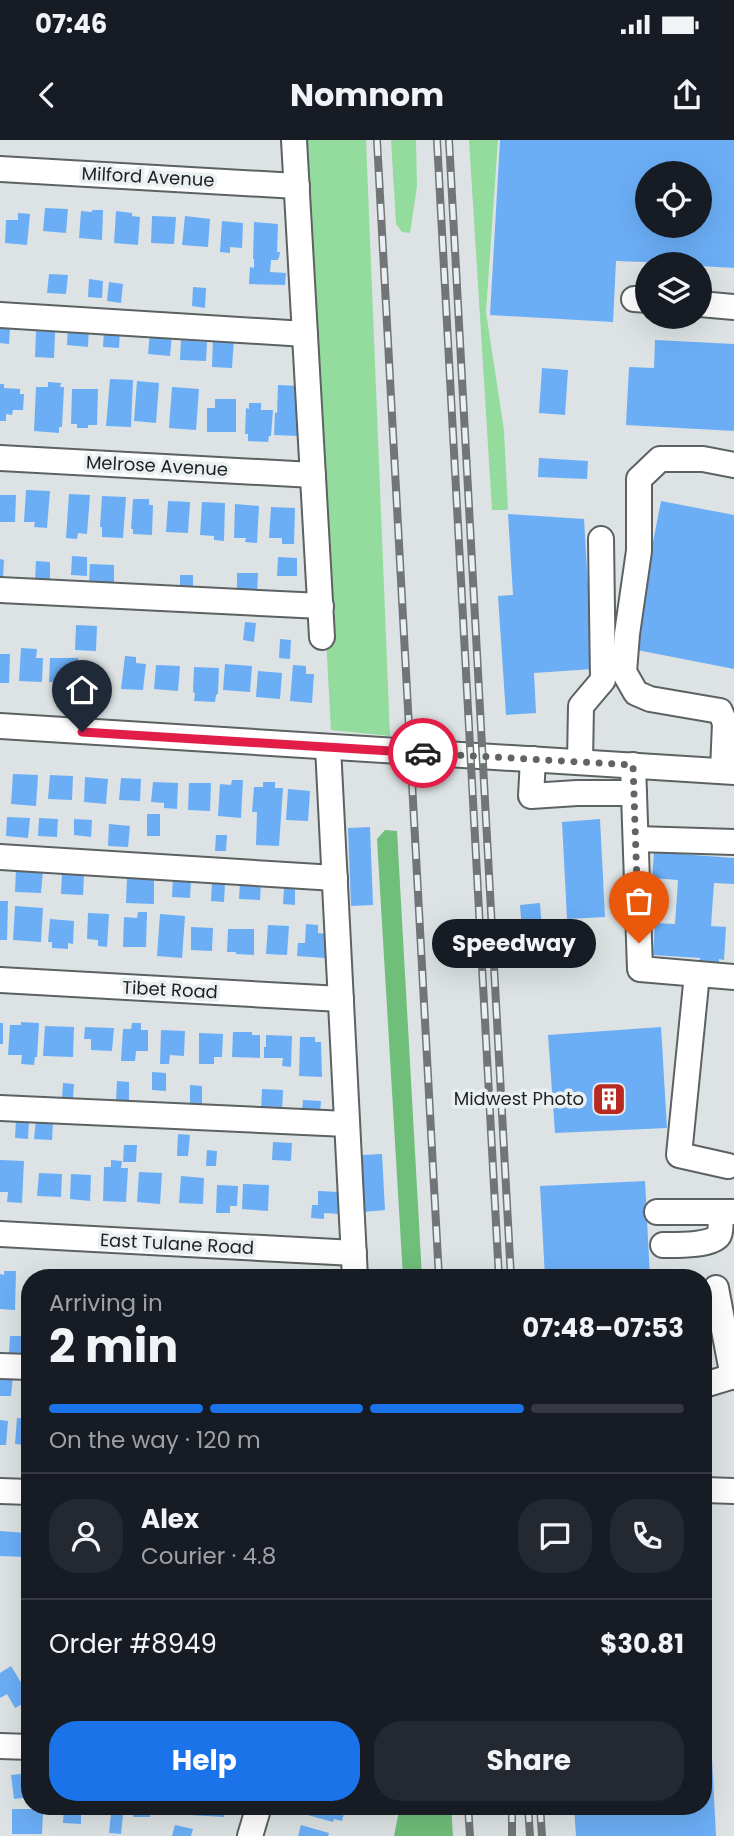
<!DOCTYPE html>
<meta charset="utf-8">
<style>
:root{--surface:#171b24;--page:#242831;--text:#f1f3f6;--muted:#9ea1a6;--line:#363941;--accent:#1a73e8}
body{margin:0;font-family:Poppins,sans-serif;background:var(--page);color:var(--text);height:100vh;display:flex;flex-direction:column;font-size:26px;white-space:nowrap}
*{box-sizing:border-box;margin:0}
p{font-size:23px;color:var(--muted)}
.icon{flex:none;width:38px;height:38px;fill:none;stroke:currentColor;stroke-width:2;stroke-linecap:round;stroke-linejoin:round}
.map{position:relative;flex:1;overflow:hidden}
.panel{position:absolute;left:21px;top:1129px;width:691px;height:546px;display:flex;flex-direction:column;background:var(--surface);border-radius:28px;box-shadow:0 7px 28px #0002}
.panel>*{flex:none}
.fabs{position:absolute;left:635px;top:21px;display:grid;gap:14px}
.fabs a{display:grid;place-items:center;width:77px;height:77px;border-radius:50%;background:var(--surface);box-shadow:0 7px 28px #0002;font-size:35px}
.pin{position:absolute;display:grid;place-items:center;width:60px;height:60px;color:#fff;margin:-72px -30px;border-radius:50% 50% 50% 0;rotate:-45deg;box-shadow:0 0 7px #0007}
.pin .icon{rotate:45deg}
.courier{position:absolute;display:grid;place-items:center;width:70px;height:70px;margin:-35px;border:5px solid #e11d48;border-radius:50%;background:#fff;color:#222;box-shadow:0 2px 9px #0007}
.bubble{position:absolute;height:49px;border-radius:24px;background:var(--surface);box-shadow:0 7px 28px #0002;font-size:23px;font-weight:700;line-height:49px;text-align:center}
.headline em{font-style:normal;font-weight:700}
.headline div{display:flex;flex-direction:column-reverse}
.headline{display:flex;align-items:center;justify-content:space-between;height:119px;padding:0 28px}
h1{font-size:46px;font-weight:700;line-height:52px}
.bar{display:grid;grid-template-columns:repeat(4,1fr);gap:10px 7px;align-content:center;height:84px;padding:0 28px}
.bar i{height:9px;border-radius:5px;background:var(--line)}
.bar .selected{background:var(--accent)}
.bar p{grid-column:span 4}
.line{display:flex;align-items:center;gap:18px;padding:0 28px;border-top:2px solid var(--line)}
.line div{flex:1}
.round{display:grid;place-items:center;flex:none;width:74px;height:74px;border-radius:28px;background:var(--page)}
.action{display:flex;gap:14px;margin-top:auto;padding:14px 28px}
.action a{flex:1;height:80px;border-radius:28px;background:var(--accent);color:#fff;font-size:28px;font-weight:700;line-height:80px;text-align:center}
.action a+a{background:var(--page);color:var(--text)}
.status{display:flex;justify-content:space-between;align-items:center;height:49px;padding:0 35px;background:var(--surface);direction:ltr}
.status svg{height:19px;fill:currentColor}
header{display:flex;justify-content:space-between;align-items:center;height:91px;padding:0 28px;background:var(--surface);font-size:32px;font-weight:700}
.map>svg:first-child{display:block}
.green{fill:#94dc9d}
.forest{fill:#6fbe7a}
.building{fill:#6baef6;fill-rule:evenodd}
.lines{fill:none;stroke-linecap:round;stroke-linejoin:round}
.minor-casing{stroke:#5c6162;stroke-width:28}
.minor{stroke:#fff;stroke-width:24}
.rail-casing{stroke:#717576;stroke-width:8}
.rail{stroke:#eaf0f1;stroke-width:5;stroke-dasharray:16;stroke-linecap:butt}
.done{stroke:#616465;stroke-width:7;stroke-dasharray:0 12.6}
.route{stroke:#e11d48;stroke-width:9}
.labels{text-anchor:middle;stroke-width:7;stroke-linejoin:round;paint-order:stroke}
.street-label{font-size:18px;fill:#1e2021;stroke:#eaf0f1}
.poi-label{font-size:18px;fill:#1e2021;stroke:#eaf0f1;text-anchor:end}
</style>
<div class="status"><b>07:46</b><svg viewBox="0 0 49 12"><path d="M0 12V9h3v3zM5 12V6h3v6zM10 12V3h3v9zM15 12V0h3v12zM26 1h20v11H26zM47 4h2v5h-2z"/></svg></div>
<header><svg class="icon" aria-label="back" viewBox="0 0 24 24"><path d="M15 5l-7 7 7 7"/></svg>Nomnom<svg class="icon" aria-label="share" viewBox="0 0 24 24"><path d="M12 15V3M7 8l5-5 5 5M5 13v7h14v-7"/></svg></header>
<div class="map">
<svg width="734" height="1696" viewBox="0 0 734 1696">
<rect width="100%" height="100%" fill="#dde3e4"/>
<g class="green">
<polygon points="299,0 366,0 390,596 331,590"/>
<polygon points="391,0 416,0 417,46 410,93 402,92 396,84"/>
<polygon points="469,0 498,0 486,172 504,290 508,370 492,370"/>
</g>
<g class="forest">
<polygon points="385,690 397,691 422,1137 403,1137 377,699"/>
<polygon points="400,1666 451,1666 453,1696 394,1696"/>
</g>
<g class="building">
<path d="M500,0H734V128L700,126V124L616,121L613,182L490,175ZM648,33H700V86H648Z"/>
<polygon points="45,68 68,69 66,93 43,91"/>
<polygon points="92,70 103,70 102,100 79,98 81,71 92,72"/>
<polygon points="116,71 132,73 132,76 140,77 138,105 114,103"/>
<polygon points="18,73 30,74 27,105 5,103 6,80 18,80"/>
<polygon points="152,76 176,77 174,104 151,103"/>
<polygon points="185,76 210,79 208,107 182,105"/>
<polygon points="222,81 243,83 242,108 230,107 230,113 220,112"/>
<polygon points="254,82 278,84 277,112 280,112 279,118 278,118 278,120 271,120 270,132 286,133 285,145 249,144 250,127 254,128 254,119 253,119"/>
<polygon points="49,134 68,135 66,154 47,153"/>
<polygon points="89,139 103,141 102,158 88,157"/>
<polygon points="109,142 123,144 121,163 107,161"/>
<polygon points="193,147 206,148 205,168 192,166"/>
<polygon points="68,185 89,187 88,207 67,205"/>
<polygon points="0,188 10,188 9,204 0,203"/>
<polygon points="104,189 120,191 119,208 103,207"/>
<polygon points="36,191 55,192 54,218 35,217"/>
<polygon points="150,192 172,194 170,216 148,214"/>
<polygon points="213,198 234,199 232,228 212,227"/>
<polygon points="181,200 207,202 206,221 180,220"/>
<polygon points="655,200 734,204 734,291 626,285 629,227 654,228"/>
<polygon points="542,228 568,230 565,275 539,273"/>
<polygon points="110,239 133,240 131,287 106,286"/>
<polygon points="137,241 159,243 156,283 134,281"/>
<polygon points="48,242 61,243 60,247 64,247 62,287 59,287 59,293 34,291 36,247 48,247"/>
<polygon points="0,244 4,244 4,248 20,249 20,254 24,254 23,270 13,270 12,275 6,274 6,281 0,281"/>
<polygon points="278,245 299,246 299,296 274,295 275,272 277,273"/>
<polygon points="172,247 199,249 196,290 169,288"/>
<polygon points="72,249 98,249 97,285 88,285 88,288 77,288 77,284 71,284"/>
<polygon points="215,259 236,259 236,292 207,292 207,268 215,268"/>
<polygon points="249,263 261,263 261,270 273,270 271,296 269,296 268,302 248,301 248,294 245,294 246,268 249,269"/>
<polygon points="539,318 588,321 587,339 538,337"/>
<polygon points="26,350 50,351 47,388 34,387 35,382 24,382"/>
<polygon points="69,354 90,355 87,394 78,393 77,399 66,398"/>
<polygon points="0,355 16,355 15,382 0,382"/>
<polygon points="102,356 126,357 123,398 102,397 102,387 100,387"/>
<polygon points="133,359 149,359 149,365 153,365 152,395 133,394 133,389 131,389"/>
<polygon points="168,361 190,362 188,393 166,392"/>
<polygon points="661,361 734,375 734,529 632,509"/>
<polygon points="202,362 225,363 224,401 214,400 214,396 200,395"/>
<polygon points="235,364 259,366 257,403 245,402 246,398 234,398"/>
<polygon points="271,367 295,368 294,404 282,404 282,398 269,398"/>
<polygon points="508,374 584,379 593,529 534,533 536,573 506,575 498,456 513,455"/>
<polygon points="72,416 87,417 87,436 71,435"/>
<polygon points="278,417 297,418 297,436 277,436"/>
<polygon points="0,419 4,420 3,439 0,439"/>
<polygon points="36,421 50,422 50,440 35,440"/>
<polygon points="90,424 114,425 114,446 89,445"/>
<polygon points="237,433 258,433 257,453 237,452"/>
<rect x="180" y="435" width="13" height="17"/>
<polygon points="245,482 256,483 254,502 243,500"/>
<polygon points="76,485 97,486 96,511 75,510"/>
<polygon points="280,499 291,500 290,519 279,518"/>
<polygon points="21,508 37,509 36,518 43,518 42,542 19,541"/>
<polygon points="0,514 10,514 9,543 0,543"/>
<polygon points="125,516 136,517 136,523 146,524 143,550 121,549"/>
<polygon points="50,518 78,518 77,543 49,542"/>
<polygon points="225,524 252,526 250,552 223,550"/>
<polygon points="156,525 180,526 178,551 154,549"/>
<polygon points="293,525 306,526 306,534 314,534 312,563 290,561"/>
<polygon points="194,527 219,528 218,554 216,555 215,562 194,561 195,553 193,552"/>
<polygon points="258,531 282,533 280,559 256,557"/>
<polygon points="13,634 38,635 36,666 11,664"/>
<polygon points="50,635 73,636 72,660 48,659"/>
<polygon points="85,637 108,639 106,664 84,662"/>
<polygon points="121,638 141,639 140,661 119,660"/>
<polygon points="232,640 243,640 241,678 218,676 220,644 231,645"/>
<polygon points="153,642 178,643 177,669 164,668 164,663 151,662"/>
<polygon points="263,642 275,642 275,648 283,648 279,706 256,705 257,672 252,672 254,647 263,647"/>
<polygon points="189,643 211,643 210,671 188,670"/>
<polygon points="288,649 310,651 308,681 286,680"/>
<rect x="147" y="674" width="13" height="22"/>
<polygon points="7,677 30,678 28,698 6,696"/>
<polygon points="39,678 58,679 57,697 38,696"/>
<polygon points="74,679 92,680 91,697 74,695"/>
<polygon points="600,679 605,777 567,779 562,682"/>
<polygon points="109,684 130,686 128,707 108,706"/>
<polygon points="370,687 373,765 351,766 348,688"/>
<polygon points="216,695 227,695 226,711 215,711"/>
<polygon points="654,712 734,718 734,744 714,743 711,786 726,787 724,820 719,819 718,828 699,827 700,818 653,815 655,783 675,784 678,740 652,738"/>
<polygon points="16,729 43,730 41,753 15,752"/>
<polygon points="62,732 84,734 83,755 61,754"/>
<polygon points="127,738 154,740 154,764 126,763"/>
<polygon points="173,738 191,739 190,758 172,757"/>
<polygon points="240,741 261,742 260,760 239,759"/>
<polygon points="212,743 225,743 224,762 211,761"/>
<polygon points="284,749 295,749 295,765 283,764"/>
<polygon points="0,761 8,761 7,800 0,800"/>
<polygon points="540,763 544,816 524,817 520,765"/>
<polygon points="15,766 43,768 41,802 13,800"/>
<polygon points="138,772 147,772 146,807 123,807 124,777 137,778"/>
<polygon points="88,773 109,774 107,807 98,806 98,800 87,799"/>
<polygon points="160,774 185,776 182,818 157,816"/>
<polygon points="50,779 74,781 73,804 68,803 68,809 52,808 52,802 48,802"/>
<polygon points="306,784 318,785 318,793 327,794 325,818 297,816 298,803 305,803"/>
<polygon points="268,785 289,786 287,815 266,814"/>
<polygon points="191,787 213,788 212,811 191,810"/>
<polygon points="228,789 254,789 254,815 236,814 236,812 227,812"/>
<polygon points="21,882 39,883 37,917 35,917 34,925 21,924 22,915 8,915 10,885 21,885"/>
<rect x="0" y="883" width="3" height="21"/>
<polygon points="132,883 141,883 141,890 148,890 148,911 136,911 135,921 121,921 123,889 131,889"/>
<polygon points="45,886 74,887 73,917 43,916"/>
<polygon points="85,887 114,888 112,911 91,910 91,899 84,899"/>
<polygon points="661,887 667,988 555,993 548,895"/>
<polygon points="161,890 185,891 184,916 170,915 169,924 160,924"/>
<polygon points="233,892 252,892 252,895 260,895 260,918 232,917"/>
<polygon points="199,893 223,894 222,917 214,917 214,924 199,924"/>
<polygon points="266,895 292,896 291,927 282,926 283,918 264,918 264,907 266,907"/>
<polygon points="300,897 315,897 315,902 321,902 322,937 299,936"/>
<polygon points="152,932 166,933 166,951 152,950"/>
<polygon points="117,941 129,942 129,961 116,960"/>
<polygon points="63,943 74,944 73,959 62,958"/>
<polygon points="190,945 202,946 202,966 190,966"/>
<polygon points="262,949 283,950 282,974 261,972"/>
<polygon points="303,960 321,961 320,973 302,972"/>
<polygon points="16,979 29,980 28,999 15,998"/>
<polygon points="36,980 53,981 52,1000 34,999"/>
<polygon points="178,994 190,995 188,1016 177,1016"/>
<polygon points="273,1002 292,1003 291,1021 272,1020"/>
<polygon points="124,1005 137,1005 136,1022 123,1022"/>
<polygon points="207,1010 217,1011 216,1026 206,1026"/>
<polygon points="382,1014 385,1070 363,1072 361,1015"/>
<polygon points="0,1020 24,1021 22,1063 7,1062 8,1052 0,1052"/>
<polygon points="111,1020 122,1021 121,1028 128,1028 126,1062 103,1061 104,1027 111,1027"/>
<polygon points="139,1032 162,1033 160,1064 137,1062"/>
<polygon points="39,1033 62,1034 61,1057 37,1056"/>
<polygon points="71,1034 91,1035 90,1061 70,1059"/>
<polygon points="181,1036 204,1038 203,1064 179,1063"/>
<polygon points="645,1041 650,1138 545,1138 540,1046"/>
<polygon points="243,1044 269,1045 268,1071 242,1069"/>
<polygon points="217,1045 238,1046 237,1066 230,1066 230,1073 216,1073"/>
<polygon points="318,1051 340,1052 339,1074 324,1073 324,1079 311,1078 312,1065 318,1065"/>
<polygon points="4,1131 16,1131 15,1170 0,1169 0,1134 4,1135"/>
<polygon points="10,1196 21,1196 21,1214 9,1213"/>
<polygon points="0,1235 13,1236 11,1256 0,1256"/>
<polygon points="17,1278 28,1279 27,1284 30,1284 30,1310 25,1310 25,1305 15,1304"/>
<polygon points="0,1280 8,1281 6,1305 0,1305"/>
<polygon points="0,1391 26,1393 25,1417 0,1416"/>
<polygon points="25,1429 30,1429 30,1447 24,1446"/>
<polygon points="30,1502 30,1516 27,1518 21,1507"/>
<polygon points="704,1502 706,1502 716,1696 576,1696 574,1666 704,1666"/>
<polygon points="11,1526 30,1557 30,1560 15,1568 7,1554 0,1558 0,1533"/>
<polygon points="30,1633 30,1657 14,1659 11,1635"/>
<polygon points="130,1666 153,1666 153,1670 150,1670 150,1677 133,1677 133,1669 130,1669"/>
<polygon points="189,1666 224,1666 224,1677 189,1675"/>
<polygon points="306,1666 346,1666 342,1681 334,1679 333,1682 304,1674"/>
<polygon points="364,1666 384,1666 382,1672"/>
<polygon points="64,1667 81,1668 81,1684 63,1683"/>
<polygon points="12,1669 35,1669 34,1671 43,1672 42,1694 12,1694"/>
<polygon points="111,1674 123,1675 121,1694 109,1693"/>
<polygon points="175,1685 193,1689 191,1696 172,1696"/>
<polygon points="301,1685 329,1693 328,1696 298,1696"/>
</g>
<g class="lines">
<g class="minor-casing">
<g id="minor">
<polyline points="294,0 322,497"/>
<polyline points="0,29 297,46"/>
<polyline points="634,159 648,160"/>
<polyline points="700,164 734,167"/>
<polyline points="0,175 305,194"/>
<polyline points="0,318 313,335"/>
<polyline points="0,450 321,466"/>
<polyline points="0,586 734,632"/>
<polyline points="328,607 355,1138"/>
<polyline points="533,619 531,656 577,653 634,653"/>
<polyline points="580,622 581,566 603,540 601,399"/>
<polyline points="633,625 640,829 734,837"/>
<polyline points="723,631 725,583 720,571 650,559 636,553 624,532 627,494 639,411 639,339 660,319 703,319 734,325"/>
<polyline points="636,699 734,702"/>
<polyline points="0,717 335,738"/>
<polyline points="697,834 679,1015 728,1026"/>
<polyline points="0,840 341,859"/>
<polyline points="0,968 347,984"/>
<polyline points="657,1072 734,1072"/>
<polyline points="0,1094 354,1113"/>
<path d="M663,1105C675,1105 713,1106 719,1095C722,1089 720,1079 720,1072"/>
<polyline points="716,1148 733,1237"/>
<polyline points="0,1226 30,1227"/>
<polyline points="704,1245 734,1236"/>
<polyline points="704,1350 734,1351"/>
<polyline points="0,1351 30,1352"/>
<polyline points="0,1606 30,1607"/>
<polyline points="250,1696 259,1666"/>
</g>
</g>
<use href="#minor" class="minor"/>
<g class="rail-casing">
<g id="rail">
<polyline points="377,0 439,1138"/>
<polyline points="437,0 499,1138"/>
<polyline points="449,0 511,1138"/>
<polyline points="468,1666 470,1696"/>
<polyline points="512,1666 512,1696"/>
<polyline points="528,1666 530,1696"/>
<polyline points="540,1666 542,1696"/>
</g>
</g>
<use href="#rail" class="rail"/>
</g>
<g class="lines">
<polyline class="done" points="423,613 633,625 639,803"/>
<polyline class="route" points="82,592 423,613"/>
</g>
<defs>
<g id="building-square" transform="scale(1.75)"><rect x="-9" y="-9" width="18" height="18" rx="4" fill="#b82a21" stroke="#eaf0f1"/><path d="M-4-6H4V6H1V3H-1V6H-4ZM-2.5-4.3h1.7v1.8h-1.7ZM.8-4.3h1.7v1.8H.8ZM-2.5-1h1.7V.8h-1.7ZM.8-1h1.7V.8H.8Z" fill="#fff"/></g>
</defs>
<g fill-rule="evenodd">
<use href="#building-square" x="609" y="959"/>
</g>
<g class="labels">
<g class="street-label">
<text transform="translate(148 37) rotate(3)" y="6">Milford Avenue</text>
<text transform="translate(157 326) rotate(3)" y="6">Melrose Avenue</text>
<text transform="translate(170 850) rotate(3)" y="6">Tibet Road</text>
<text transform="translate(177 1104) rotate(3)" y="6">East Tulane Road</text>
</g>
<g class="poi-label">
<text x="584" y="965">Midwest Photo</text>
</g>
</g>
</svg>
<div class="fabs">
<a><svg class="icon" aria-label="locate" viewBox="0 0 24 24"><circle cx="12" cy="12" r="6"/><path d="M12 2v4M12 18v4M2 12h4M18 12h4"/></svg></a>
<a><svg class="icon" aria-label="layers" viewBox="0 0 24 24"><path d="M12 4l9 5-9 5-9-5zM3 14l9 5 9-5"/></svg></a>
</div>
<div class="pin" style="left:639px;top:803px;background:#ea580c"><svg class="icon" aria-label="bag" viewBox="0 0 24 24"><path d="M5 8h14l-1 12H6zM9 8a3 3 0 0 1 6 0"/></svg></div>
<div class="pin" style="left:82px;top:592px;background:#1f2937"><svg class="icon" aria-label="home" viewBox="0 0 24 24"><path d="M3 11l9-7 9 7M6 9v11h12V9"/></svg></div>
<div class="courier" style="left:423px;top:613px"><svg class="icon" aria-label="car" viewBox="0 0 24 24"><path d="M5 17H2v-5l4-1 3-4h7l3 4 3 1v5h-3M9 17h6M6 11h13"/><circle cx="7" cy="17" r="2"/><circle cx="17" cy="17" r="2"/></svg></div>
<div class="bubble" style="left:432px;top:779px;width:164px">Speedway</div>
<section class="panel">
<div class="headline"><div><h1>2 min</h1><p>Arriving in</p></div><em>07:48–07:53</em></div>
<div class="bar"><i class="selected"></i><i class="selected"></i><i class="selected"></i><i></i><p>On the way · 120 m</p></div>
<div class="line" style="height:126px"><a class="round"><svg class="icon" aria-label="person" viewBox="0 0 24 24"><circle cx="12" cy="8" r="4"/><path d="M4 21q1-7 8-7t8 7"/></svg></a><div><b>Alex</b><p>Courier · 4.8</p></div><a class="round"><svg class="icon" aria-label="chat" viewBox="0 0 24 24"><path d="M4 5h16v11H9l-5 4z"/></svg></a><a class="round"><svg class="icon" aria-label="phone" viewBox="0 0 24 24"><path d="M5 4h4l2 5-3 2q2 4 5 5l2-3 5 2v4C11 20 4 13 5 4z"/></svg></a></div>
<div class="line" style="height:91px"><div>Order #8949</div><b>$30.81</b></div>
<div class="action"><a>Help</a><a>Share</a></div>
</section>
</div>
